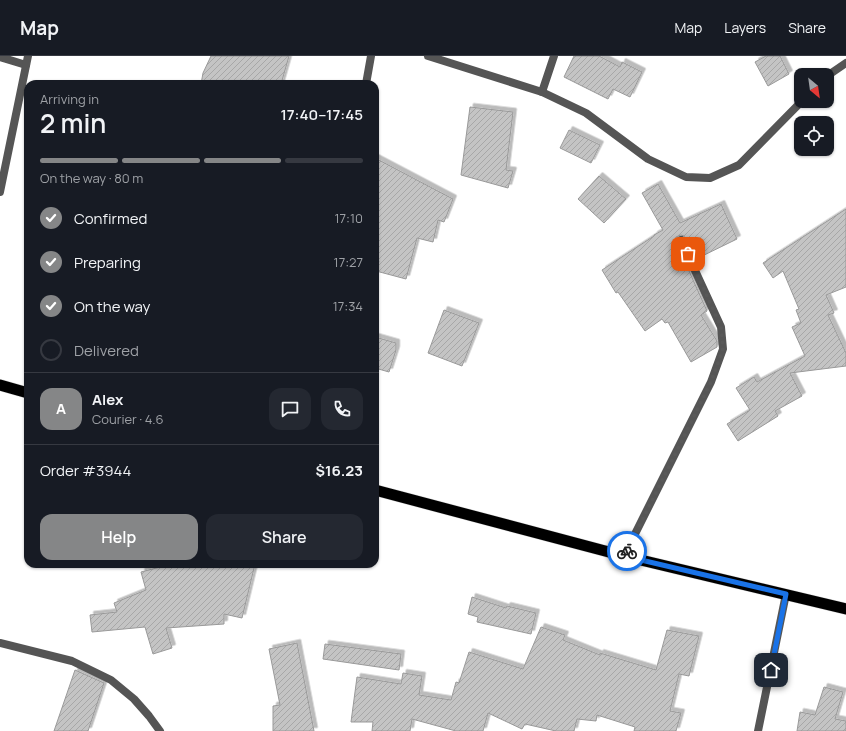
<!DOCTYPE html>
<meta charset="utf-8">
<style>
:root{--surface:#171b24;--page:#242831;--text:#f1f3f6;--muted:#9ea1a6;--line:#363941;--accent:#858687}
body{margin:0;font-family:Manrope,sans-serif;background:var(--page);color:var(--text);height:100vh;display:flex;flex-direction:column;font-size:15px;white-space:nowrap}
*{box-sizing:border-box;margin:0}
p{font-size:13px;color:var(--muted)}
.icon{flex:none;width:22px;height:22px;fill:none;stroke:currentColor;stroke-width:2;stroke-linecap:round;stroke-linejoin:round}
.map{position:relative;flex:1;overflow:hidden}
.side{position:absolute;left:24px;top:24px;width:355px;height:488px;display:flex;flex-direction:column;background:var(--surface);border-radius:12px;box-shadow:0 1px 3px #0004}
.side>*{flex:none}
.needle{width:26px;rotate:151deg}
.controls{position:absolute;left:794px;top:12px;display:grid;gap:8px}
.controls a{display:grid;place-items:center;width:40px;height:40px;border-radius:8px;background:var(--surface);box-shadow:0 1px 3px #0004;font-size:20px}
.pin{position:absolute;display:grid;place-items:center;width:34px;height:34px;color:#fff;margin:-17px;border-radius:8px;box-shadow:0 2px 6px #0006}
.courier{position:absolute;display:grid;place-items:center;width:40px;height:40px;margin:-20px;border:3px solid #1a73e8;border-radius:50%;background:#fff;color:#222;box-shadow:0 1px 5px #0007}
.overview em{font-style:normal;font-weight:600}
.overview div{display:flex;flex-direction:column-reverse}
.overview{display:flex;align-items:center;justify-content:space-between;height:68px;padding:0 16px}
h1{font-size:26px;font-weight:600;line-height:30px}
.bar{display:grid;grid-template-columns:repeat(4,1fr);gap:6px 4px;align-content:center;height:48px;padding:0 16px}
.bar i{height:5px;border-radius:3px;background:var(--line)}
.bar .active{background:var(--accent)}
.bar p{grid-column:span 4}
.line{display:flex;align-items:center;gap:10px;padding:0 16px;border-top:1px solid var(--line)}
.line div{flex:1}
.round{display:grid;place-items:center;flex:none;width:42px;height:42px;border-radius:12px;background:var(--page)}
ol{padding:0 16px;list-style:none}
li{display:flex;align-items:center;gap:12px;height:44px}
li p{margin-inline-start:auto}
li .icon{padding:4px;border-radius:50%;background:var(--accent);color:#fff;stroke-width:4}
li:last-child{color:var(--muted)}
li i{width:22px;height:22px;border:2px solid var(--line);border-radius:50%}
.primary-button{display:flex;gap:8px;margin-top:auto;padding:8px 16px}
.primary-button a{flex:1;height:46px;border-radius:12px;background:var(--accent);color:#fff;font-size:16px;font-weight:600;line-height:46px;text-align:center}
.primary-button a+a{background:var(--page);color:var(--text)}
header{display:flex;align-items:center;gap:24px;box-sizing:border-box;height:56px;padding:0 20px;background:var(--surface);border-bottom:1px solid var(--line)}
header strong{font-size:19px}
nav{display:flex;gap:22px;margin-inline-start:auto;font-size:14px}
.map>svg:first-child{display:block}
.building{fill:url(#building-hatch);stroke:#999;filter:url(#shadow)}
.lines{fill:none;stroke-linecap:round;stroke-linejoin:round}
.trunk-casing{stroke:#dbdbdb;stroke-width:12}
.minor{stroke:#555;stroke-width:8}
.trunk{stroke:#000;stroke-width:11}
.done{stroke:#595959;stroke-width:4;stroke-dasharray:0 7.2}
.route{stroke:#1a73e8;stroke-width:5}
</style>
<header>
<strong>Map</strong>
<nav><a>Map</a><a>Layers</a><a>Share</a></nav>
</header>
<div class="map">
<svg width="846" height="675" viewBox="0 0 846 675">
<defs>
<pattern id="building-hatch" width="6" height="6" patternUnits="userSpaceOnUse"><rect width="6" height="6" fill="#c4c4c4"/><path d="M-1 1l2-2M0 6l6-6M5 7l2-2" fill="none" stroke="#a7a7a7"/></pattern>
<filter id="shadow"><feDropShadow dx="3.5" dy="-3.5" stdDeviation="0" flood-color="#0004"/></filter>
</defs>
<rect width="100%" height="100%" fill="#fff"/>
<g class="building">
<polygon points="211,0 289,0 281,28 201,28 203,17"/>
<polygon points="574,0 599,0 620,11 622,6 642,16 630,41 613,33 608,43 564,21"/>
<polygon points="766,0 780,0 789,18 768,30 755,6"/>
<polygon points="470,51 513,56 506,114 513,115 508,132 461,119"/>
<polygon points="569,74 600,89 591,107 560,92"/>
<polygon points="375,102 453,143 444,166 438,164 433,186 417,182 406,223 376,215 379,205 375,204"/>
<polygon points="599,120 626,143 604,167 578,143"/>
<polygon points="658,128 680,167 721,148 737,183 696,203 684,180 681,179 676,181 676,186 707,255 701,259 717,285 717,291 691,306 668,266 665,267 662,263 645,275 618,236 616,237 602,214 654,180 654,179 663,174 642,137"/>
<polygon points="846,153 846,231 826,239 834,257 828,259 846,297 846,310 790,317 802,340 775,355 778,360 738,385 727,368 750,354 736,332 754,321 757,326 805,300 792,271 801,267 796,254 799,253 783,215 773,222 763,207"/>
<polygon points="444,254 479,267 462,310 428,297"/>
<polygon points="375,281 396,287 396,294 389,316 375,312"/>
<polygon points="172,508 255,508 242,562 224,558 224,568 166,572 172,592 153,598 145,571 92,576 90,559 117,556 114,547 146,534 141,516"/>
<polygon points="472,541 506,552 507,550 536,557 531,578 477,566 478,561 468,558"/>
<polygon points="541,571 565,579 563,584 600,599 600,597 656,614 667,574 699,580 689,620 679,618 670,655 681,657 676,675 634,675 635,671 597,659 596,665 577,663 574,675 556,675 525,668 522,673 488,657 483,675 456,675 412,663 410,675 372,675 373,666 351,666 357,621 401,628 403,617 422,620 419,639 451,644 456,626 459,627 469,596 523,613"/>
<polygon points="297,587 314,675 273,675 273,650 280,649 269,593"/>
<polygon points="325,588 401,598 399,614 323,603"/>
<polygon points="75,614 104,627 88,675 54,675"/>
<polygon points="824,631 843,636 835,663 846,665 846,675 797,675 800,656 815,659"/>
</g>
<g class="lines">
<g class="trunk-casing">
<g id="trunk">
<polyline points="0,329 28,337"/>
<polyline points="375,434 624,500 846,553"/>
</g>
</g>
<g class="minor">
<polyline points="428,0 542,36 586,57 648,103 686,121 710,122 739,109 802,45"/>
<polyline points="0,1 26,9"/>
<polyline points="827,20 846,7"/>
<polyline points="366,28 371,0"/>
<polyline points="542,36 554,0"/>
<polyline points="0,136 28,0"/>
<polyline points="624,500 711,326 723,293 721,271 681,184"/>
<polyline points="0,587 72,605 111,624 134,643 149,660 160,675"/>
<polyline points="758,675 786,538"/>
</g>
<use href="#trunk" class="trunk"/>
</g>
<g class="lines">
<polyline class="done" points="627,495 711,326 723,293 721,271 688,198"/>
<polyline class="route" points="627,495 624,500 786,538 771,614"/>
</g>
</svg>
<div class="controls">
<a><svg class="needle" viewBox="-14 -14 28 28"><path d="M0-13l5 13h-10z" fill="#e53935"/><path d="M0 13l5-13h-10z" fill="#9ea1a6"/></svg></a>
<a><svg class="icon" aria-label="locate" viewBox="0 0 24 24"><circle cx="12" cy="12" r="6"/><path d="M12 2v4M12 18v4M2 12h4M18 12h4"/></svg></a>
</div>
<div class="pin" style="left:688px;top:198px;background:#ea580c"><svg class="icon" aria-label="bag" viewBox="0 0 24 24"><path d="M5 8h14l-1 12H6zM9 8a3 3 0 0 1 6 0"/></svg></div>
<div class="pin" style="left:771px;top:614px;background:#1f2937"><svg class="icon" aria-label="home" viewBox="0 0 24 24"><path d="M3 11l9-7 9 7M6 9v11h12V9"/></svg></div>
<div class="courier" style="left:627px;top:495px"><svg class="icon" aria-label="bike" viewBox="0 0 24 24"><circle cx="6" cy="16" r="4"/><circle cx="18" cy="16" r="4"/><path d="M6 16l4-8h5l3 8M10 8l3 8H6M13 5h3"/></svg></div>
<section class="side">
<div class="overview"><div><h1>2 min</h1><p>Arriving in</p></div><em>17:40–17:45</em></div>
<div class="bar"><i class="active"></i><i class="active"></i><i class="active"></i><i></i><p>On the way · 80 m</p></div>
<ol>
<li><svg class="icon" aria-label="check" viewBox="0 0 24 24"><path d="M5 12l5 5 9-10"/></svg>Confirmed<p>17:10</p></li>
<li><svg class="icon" aria-label="check" viewBox="0 0 24 24"><path d="M5 12l5 5 9-10"/></svg>Preparing<p>17:27</p></li>
<li><svg class="icon" aria-label="check" viewBox="0 0 24 24"><path d="M5 12l5 5 9-10"/></svg>On the way<p>17:34</p></li>
<li><i></i>Delivered</li>
</ol>
<div class="line" style="height:72px"><b class="round" style="background:var(--accent);color:#fff">A</b><div><b>Alex</b><p>Courier · 4.6</p></div><a class="round"><svg class="icon" aria-label="chat" viewBox="0 0 24 24"><path d="M4 5h16v11H9l-5 4z"/></svg></a><a class="round"><svg class="icon" aria-label="phone" viewBox="0 0 24 24"><path d="M5 4h4l2 5-3 2q2 4 5 5l2-3 5 2v4C11 20 4 13 5 4z"/></svg></a></div>
<div class="line" style="height:52px"><div>Order #3944</div><b>$16.23</b></div>
<div class="primary-button"><a>Help</a><a>Share</a></div>
</section>
</div>
